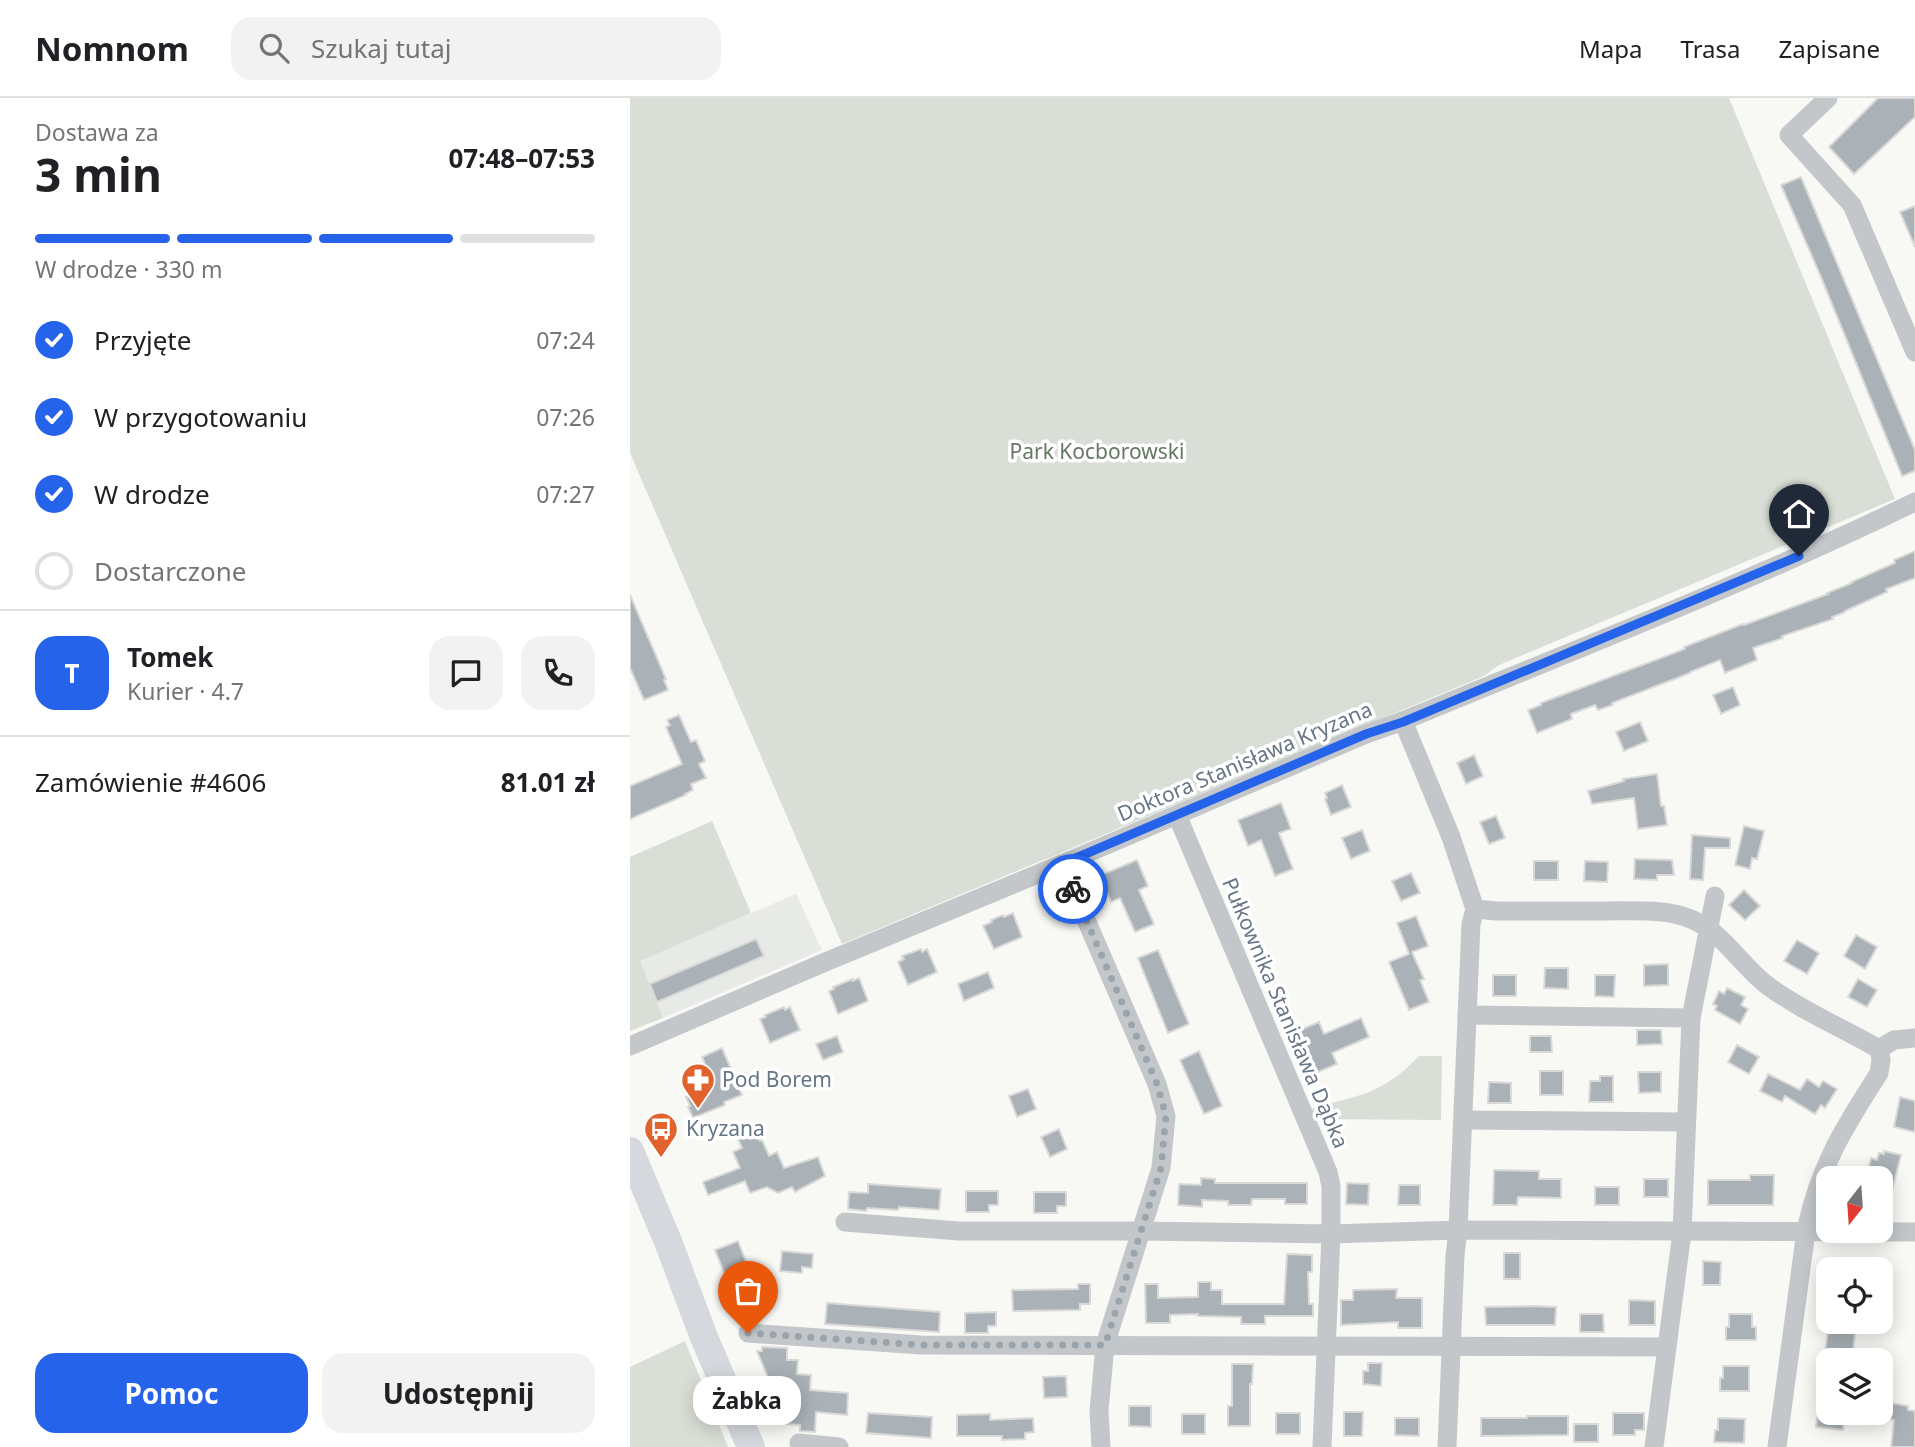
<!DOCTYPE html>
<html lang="pl">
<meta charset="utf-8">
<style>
:root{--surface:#fff;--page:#f2f2f2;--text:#202124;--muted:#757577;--line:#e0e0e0;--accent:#2563eb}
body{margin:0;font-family:"Noto Sans",sans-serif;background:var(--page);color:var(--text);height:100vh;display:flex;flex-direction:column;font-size:26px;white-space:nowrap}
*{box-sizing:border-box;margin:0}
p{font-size:23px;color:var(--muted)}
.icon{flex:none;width:38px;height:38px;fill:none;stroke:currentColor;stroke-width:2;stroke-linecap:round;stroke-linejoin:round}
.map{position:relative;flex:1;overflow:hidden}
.side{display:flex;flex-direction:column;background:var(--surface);width:630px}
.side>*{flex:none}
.needle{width:46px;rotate:197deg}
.controls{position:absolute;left:1186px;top:1068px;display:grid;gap:14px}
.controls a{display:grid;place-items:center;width:77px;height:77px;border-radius:14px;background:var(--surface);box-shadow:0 4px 18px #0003;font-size:35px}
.pin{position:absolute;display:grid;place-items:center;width:60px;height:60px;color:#fff;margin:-72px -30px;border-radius:50% 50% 50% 0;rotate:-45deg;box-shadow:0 0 7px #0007}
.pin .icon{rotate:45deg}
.courier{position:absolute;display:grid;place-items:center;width:70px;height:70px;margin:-35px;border:5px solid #2563eb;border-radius:50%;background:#fff;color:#222;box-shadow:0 2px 9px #0007}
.bubble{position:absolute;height:49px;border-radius:21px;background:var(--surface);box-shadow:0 4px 18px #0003;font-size:23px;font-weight:700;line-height:49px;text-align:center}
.headline em{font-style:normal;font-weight:700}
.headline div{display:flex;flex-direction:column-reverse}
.headline{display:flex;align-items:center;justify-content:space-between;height:119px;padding:0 35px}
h1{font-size:46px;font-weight:700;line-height:52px}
.bar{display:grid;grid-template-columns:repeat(4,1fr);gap:10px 7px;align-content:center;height:84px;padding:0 35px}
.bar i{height:9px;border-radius:5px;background:var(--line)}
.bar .active{background:var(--accent)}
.bar p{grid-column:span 4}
.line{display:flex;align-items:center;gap:18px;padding:0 35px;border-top:2px solid var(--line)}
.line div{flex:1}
.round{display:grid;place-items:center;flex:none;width:74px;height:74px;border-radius:21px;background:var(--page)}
ol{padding:0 35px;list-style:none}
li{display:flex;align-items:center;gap:21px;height:77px}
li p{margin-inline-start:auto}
li .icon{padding:7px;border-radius:50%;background:var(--accent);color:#fff;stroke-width:4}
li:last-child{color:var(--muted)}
li i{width:38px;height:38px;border:4px solid var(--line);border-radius:50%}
.action{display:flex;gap:14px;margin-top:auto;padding:14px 35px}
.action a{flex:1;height:80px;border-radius:21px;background:var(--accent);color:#fff;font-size:28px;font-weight:700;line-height:80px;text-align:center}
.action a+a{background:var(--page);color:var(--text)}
header{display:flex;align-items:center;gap:42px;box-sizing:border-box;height:98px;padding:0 35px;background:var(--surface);border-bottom:2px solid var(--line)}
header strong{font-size:33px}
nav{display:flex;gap:38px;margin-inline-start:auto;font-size:24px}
.search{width:490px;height:63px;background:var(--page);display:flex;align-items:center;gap:18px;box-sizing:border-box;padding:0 24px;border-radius:21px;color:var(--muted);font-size:26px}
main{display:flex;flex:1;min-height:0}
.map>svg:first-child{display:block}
.built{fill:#e8eae8}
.green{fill:#d9dfd6}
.building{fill:#aab2b7;stroke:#d9d9d7;stroke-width:2}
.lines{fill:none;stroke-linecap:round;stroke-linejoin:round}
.street{stroke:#c3c7ca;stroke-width:19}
.secondary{stroke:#d5d9dd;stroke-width:28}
.done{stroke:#9aa4ac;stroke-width:7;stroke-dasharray:0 12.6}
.route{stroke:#2563eb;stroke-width:9}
.labels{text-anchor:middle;stroke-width:7;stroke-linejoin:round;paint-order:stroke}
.park-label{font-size:21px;fill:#657862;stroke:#fff}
.street-label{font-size:21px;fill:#677685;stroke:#fff}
.poi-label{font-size:21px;fill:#677685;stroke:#fff;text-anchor:start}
</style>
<header>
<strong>Nomnom</strong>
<div class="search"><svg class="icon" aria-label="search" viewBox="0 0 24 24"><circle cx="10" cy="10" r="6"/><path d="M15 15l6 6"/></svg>Szukaj tutaj</div>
<nav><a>Mapa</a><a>Trasa</a><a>Zapisane</a></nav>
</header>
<main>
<section class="side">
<div class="headline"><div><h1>3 min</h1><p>Dostawa za</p></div><em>07:48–07:53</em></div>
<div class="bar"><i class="active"></i><i class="active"></i><i class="active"></i><i></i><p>W drodze · 330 m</p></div>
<ol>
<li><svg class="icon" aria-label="check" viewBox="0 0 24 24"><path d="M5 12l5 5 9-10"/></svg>Przyjęte<p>07:24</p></li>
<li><svg class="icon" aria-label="check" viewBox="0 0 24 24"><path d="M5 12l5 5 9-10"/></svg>W przygotowaniu<p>07:26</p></li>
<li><svg class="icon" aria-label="check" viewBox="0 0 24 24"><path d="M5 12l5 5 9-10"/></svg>W drodze<p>07:27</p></li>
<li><i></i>Dostarczone</li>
</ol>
<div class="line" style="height:126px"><b class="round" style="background:var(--accent);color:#fff">T</b><div><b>Tomek</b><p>Kurier · 4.7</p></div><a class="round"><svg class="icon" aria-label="chat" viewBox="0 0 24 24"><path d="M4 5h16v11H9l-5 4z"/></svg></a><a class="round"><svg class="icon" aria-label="phone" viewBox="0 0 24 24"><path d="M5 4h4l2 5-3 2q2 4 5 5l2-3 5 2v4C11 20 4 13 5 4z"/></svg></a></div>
<div class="line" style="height:91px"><div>Zamówienie #4606</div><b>81.01 zł</b></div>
<div class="action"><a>Pomoc</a><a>Udostępnij</a></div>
</section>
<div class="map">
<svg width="1285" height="1349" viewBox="0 0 1285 1349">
<rect width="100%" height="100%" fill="#f8f8f5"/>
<polygon class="built" points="166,796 192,852 33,920 9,863"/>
<g class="green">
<polygon points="0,0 1099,0 1265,401 869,567 854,578 212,846 0,355"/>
<polygon points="82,723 121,815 10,863 33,920 0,933 0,759"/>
<path d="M789,958H812L811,1022L684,1021L680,1012L686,1009C733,997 755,994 789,958Z"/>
<polygon points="55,1243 98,1349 0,1349 0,1269"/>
</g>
<g class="building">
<polygon points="1248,0 1285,0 1285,19 1224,76 1199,49"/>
<polygon points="1171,79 1285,352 1285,373 1272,378 1191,179 1151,87"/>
<polygon points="1285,108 1285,149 1270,114"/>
<polygon points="1285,453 1285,480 1256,491 1257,494 1215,513 1215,514 1202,519 1203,521 1152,538 1153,540 1123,550 1127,562 1095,575 1090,562 1060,574 1060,575 982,605 983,607 968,612 965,607 941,616 942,621 907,635 898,612 911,607 911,605 1055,551 1054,549 1113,526 1114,527 1198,496 1197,495 1222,485 1221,484 1265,465 1264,462"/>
<polygon points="0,497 36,581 34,582 38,592 14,602 0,570"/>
<polygon points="1103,589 1110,607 1091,616 1083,597"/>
<polygon points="49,617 61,644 66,642 75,663 69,666 76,680 61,686 63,692 55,696 56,697 0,721 0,688 52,666 36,629 40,627 37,622"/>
<polygon points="1010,624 1018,643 994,653 986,634"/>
<polygon points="844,657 853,678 836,686 827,665"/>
<polygon points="1027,676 1031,708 1034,708 1037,727 1008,731 1004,700 962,706 958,693 994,683 993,681"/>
<polygon points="712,687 721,709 701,717 695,701 697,700 695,695"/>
<polygon points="651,705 661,731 649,735 663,771 645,778 631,742 618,748 608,722"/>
<polygon points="866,718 875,740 859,746 850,724"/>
<polygon points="1114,728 1134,733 1127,761 1122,760 1120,771 1105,767"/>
<polygon points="732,732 740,753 721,761 712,740"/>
<polygon points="1062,737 1100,740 1100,750 1075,750 1073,782 1060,781"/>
<polygon points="1005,761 1042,762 1044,777 1027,777 1027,782 1004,781"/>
<polygon points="507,762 518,788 509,792 524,826 505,834 490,800 481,804 471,777"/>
<rect x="904" y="763" width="24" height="19"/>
<polygon points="955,763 978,764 977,784 954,783"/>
<polygon points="781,775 790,795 771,803 762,783"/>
<polygon points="1114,792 1130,808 1115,822 1099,807"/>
<polygon points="383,815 392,839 364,851 353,828 362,824 361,822 373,817 374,819"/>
<polygon points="786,818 798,848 782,854 794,881 790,882 799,904 779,912 759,864 779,856 767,825"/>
<polygon points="1226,837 1247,849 1235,871 1214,858"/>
<polygon points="126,841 134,858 27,904 20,886"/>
<polygon points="1167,842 1189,855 1177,876 1154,863"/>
<polygon points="291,851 292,854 297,851 307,874 278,887 268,864 274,861 272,858"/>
<polygon points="528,852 559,926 538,935 508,860"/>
<polygon points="1038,866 1038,887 1014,888 1014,867"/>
<polygon points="915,870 938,870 938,891 914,890"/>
<polygon points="358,874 364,890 334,903 328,886"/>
<rect x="863" y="877" width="23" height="21"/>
<polygon points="965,877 985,877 984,899 965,898"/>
<polygon points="229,880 238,903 208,916 199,893 204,891 203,889 223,881 223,883"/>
<polygon points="1228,881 1247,892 1237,909 1218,899"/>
<polygon points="1097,890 1115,899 1111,907 1118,911 1110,926 1085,912 1087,908 1083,906 1089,893 1094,896"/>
<polygon points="154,909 155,912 160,909 170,932 140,945 130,921 136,919 135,917"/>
<polygon points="731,920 739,939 702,955 707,966 681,977 663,935 689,924 694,936"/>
<polygon points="1007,932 1031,932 1032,946 1007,947"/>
<polygon points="207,938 213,954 193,962 186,946"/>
<polygon points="900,938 921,938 922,954 900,954"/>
<polygon points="1107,947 1129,959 1119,976 1098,964"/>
<polygon points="92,950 112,997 94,1004 95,1007 63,1020 58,1009 60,1008 56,999 70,993 66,983 80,977 72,959"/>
<polygon points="569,953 592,1008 574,1016 550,962"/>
<rect x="910" y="973" width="23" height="24"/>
<polygon points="1008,974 1031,974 1031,994 1009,995"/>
<polygon points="1138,976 1170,992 1177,981 1189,989 1193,983 1207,991 1195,1010 1191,1007 1185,1016 1155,998 1152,1004 1130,993"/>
<polygon points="970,978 983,978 983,1004 959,1004 960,983 970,983"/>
<polygon points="859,984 881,985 881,1005 858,1005"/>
<polygon points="398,991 406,1011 387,1019 379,998"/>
<polygon points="1270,999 1285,1003 1285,1034 1264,1029"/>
<polygon points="429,1031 437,1051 420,1059 411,1039"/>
<polygon points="125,1032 130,1043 132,1042 139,1058 147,1054 154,1070 188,1059 195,1078 165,1094 162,1089 148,1095 137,1089 120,1095 115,1083 78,1097 73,1084 110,1070 103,1054 112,1050 107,1039"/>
<polygon points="1254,1053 1271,1057 1256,1117 1251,1116 1251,1080 1236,1080 1241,1060 1247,1062 1249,1055 1254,1056"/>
<polygon points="864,1072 909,1073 909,1081 931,1081 931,1100 888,1099 887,1107 863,1107"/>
<polygon points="1120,1077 1144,1077 1143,1107 1078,1107 1078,1082 1120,1082"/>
<polygon points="571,1080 585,1081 585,1085 677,1085 677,1106 655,1106 655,1101 622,1101 621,1107 598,1107 598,1103 572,1102 572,1109 548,1107 549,1086 571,1087"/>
<rect x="1014" y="1081" width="24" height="18"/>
<polygon points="717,1085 739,1086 738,1107 716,1106"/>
<polygon points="238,1086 311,1091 309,1112 269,1109 268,1112 237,1110 236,1113 218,1111 219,1094 238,1095"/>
<polygon points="769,1087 790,1087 790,1107 768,1107"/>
<rect x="965" y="1089" width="24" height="18"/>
<polygon points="336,1093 368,1093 368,1107 359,1107 359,1114 336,1114"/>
<polygon points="404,1094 436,1094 436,1108 427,1108 427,1115 404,1115"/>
<polygon points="108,1143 134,1210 112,1219 85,1152"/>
<polygon points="152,1153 183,1156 182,1170 172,1169 172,1175 150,1173"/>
<rect x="874" y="1155" width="16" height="26"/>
<polygon points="657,1156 682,1157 682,1174 678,1174 679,1206 683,1206 683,1218 635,1218 635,1226 611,1226 611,1219 568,1218 568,1216 540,1217 540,1225 516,1225 515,1186 528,1186 528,1200 568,1199 568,1184 581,1184 581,1192 592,1192 592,1206 654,1206"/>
<polygon points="1073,1163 1091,1164 1090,1187 1073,1187"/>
<polygon points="448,1186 460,1186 460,1206 450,1206 450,1212 383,1213 382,1192 448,1191"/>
<polygon points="767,1191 766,1200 792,1200 792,1230 768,1230 768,1224 711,1227 711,1202 723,1202 723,1192"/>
<polygon points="999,1202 1025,1203 1025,1227 999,1227"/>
<polygon points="197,1205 310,1214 309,1234 195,1226"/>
<polygon points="902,1208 926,1209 925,1227 856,1227 855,1209"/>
<polygon points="366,1214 366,1228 358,1228 358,1235 335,1235 335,1215"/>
<polygon points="950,1216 973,1216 974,1234 950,1234"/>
<polygon points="1099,1216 1122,1216 1122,1229 1126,1229 1126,1242 1096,1242 1096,1229 1099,1229"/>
<polygon points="1198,1232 1225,1235 1222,1262 1194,1262"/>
<polygon points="132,1249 157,1250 157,1262 168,1262 167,1276 181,1277 180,1292 218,1295 217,1317 186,1314 185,1334 170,1333 170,1327 156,1326 150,1311 151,1298 145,1297 127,1253 132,1253"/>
<polygon points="738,1265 752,1265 751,1288 733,1286 733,1273 738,1273"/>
<polygon points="602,1266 623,1266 622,1286 620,1286 620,1328 598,1328 598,1308 602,1308"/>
<polygon points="1093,1268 1119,1268 1119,1293 1090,1293 1090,1280 1093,1280"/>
<polygon points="436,1278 437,1299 414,1300 413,1279"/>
<polygon points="1261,1305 1278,1308 1278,1312 1285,1313 1285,1349 1261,1349 1264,1322 1258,1321"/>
<polygon points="499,1308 521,1308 521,1329 499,1328"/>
<polygon points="714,1314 733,1314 732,1338 714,1338"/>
<polygon points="1188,1314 1215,1314 1213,1332 1186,1329"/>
<polygon points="238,1315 302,1319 301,1340 236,1335"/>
<rect x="646" y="1315" width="24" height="21"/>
<polygon points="983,1315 1014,1315 1014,1332 1005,1332 1005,1337 983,1337"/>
<polygon points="360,1316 360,1322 403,1320 404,1334 395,1335 395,1341 372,1342 372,1338 327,1338 327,1317"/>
<rect x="552" y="1316" width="23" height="20"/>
<polygon points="897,1318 938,1318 938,1337 851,1338 851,1320 897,1320"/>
<polygon points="765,1320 789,1320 789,1338 765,1337"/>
<polygon points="1088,1320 1115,1321 1114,1345 1084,1344 1085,1332 1088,1332"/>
<rect x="944" y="1326" width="24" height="18"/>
</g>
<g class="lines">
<g class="street">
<polyline points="1198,0 1159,37 1222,107 1285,254"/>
<path d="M773,623L821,739L845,811L867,813C903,813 938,813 974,813C1002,813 1037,810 1063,822C1095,836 1111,868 1138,888C1172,913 1213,930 1249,951L1264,942L1285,940"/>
<polyline points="547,717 698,1074 701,1088 701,1136 692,1349"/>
<polyline points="432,766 527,986 536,1018 531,1070 475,1247 469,1313 471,1349"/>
<polyline points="837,917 1061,920"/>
<path d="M0,948L193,865L432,766L736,636L773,623C944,552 1118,485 1285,404"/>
<polyline points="833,1022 1056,1024"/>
<polyline points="215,1124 329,1133 511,1133 701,1136 828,1132 1285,1134"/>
<polyline points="118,1235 291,1247 1036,1249"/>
<polyline points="169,1345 209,1349"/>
<polyline points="817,1349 825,1158 828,1132 841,826 845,811"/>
<polyline points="1024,1349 1052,1134 1061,920 1085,798"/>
<path d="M1147,1349L1176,1133C1184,1094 1199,1056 1220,1022C1229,1006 1239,991 1249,975L1251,962L1249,951"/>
</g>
<polyline class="secondary" points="0,1053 39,1146 73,1237 121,1349"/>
</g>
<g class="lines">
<polyline class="done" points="118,1235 292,1247 475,1247 531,1070 536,1018 527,986 443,791"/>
<polyline class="route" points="443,791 432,766 736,636 773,624 1169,458"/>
</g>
<defs>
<g id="pharmacy-pin" transform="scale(1.75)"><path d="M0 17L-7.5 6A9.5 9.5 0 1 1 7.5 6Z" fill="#e0632d" stroke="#fff"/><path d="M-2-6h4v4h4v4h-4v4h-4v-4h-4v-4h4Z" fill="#fff"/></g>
<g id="bus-pin" transform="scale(1.75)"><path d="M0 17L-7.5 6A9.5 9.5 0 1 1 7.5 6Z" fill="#e0632d" stroke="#fff"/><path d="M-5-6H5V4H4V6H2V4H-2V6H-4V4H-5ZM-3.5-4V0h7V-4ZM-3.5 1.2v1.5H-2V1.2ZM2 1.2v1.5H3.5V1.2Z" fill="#fff"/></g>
</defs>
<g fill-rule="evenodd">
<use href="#pharmacy-pin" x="68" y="982"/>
<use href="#bus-pin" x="31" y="1031"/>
</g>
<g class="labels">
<g class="park-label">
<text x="467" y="361">Park Kocborowski</text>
</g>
<g class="street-label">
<text transform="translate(615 664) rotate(-23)" y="7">Doktora Stanisława Kryzana</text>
<text transform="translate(655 915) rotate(67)" y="7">Pułkownika Stanisława Dąbka</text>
</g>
<g class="poi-label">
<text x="92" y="989">Pod Borem</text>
<text x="56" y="1038">Kryzana</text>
</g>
</g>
</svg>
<div class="controls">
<a><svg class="needle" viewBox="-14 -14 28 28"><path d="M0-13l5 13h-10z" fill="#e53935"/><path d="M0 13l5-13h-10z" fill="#757577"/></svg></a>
<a><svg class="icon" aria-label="locate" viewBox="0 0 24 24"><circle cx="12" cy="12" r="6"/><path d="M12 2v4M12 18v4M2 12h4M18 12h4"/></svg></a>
<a><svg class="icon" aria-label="layers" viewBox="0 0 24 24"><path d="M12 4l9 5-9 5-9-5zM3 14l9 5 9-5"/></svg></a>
</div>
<div class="pin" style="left:118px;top:1235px;background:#ea580c"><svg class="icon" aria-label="bag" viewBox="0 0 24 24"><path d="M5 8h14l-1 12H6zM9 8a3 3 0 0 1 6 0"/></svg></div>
<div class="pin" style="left:1169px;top:458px;background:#1f2937"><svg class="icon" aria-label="home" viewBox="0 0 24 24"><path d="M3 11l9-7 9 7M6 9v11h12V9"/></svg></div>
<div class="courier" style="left:443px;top:791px"><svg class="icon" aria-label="bike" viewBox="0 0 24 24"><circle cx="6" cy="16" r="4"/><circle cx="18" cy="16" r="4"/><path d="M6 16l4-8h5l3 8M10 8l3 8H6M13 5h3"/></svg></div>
<div class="bubble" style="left:63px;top:1278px;width:108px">Żabka</div>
</div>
</main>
